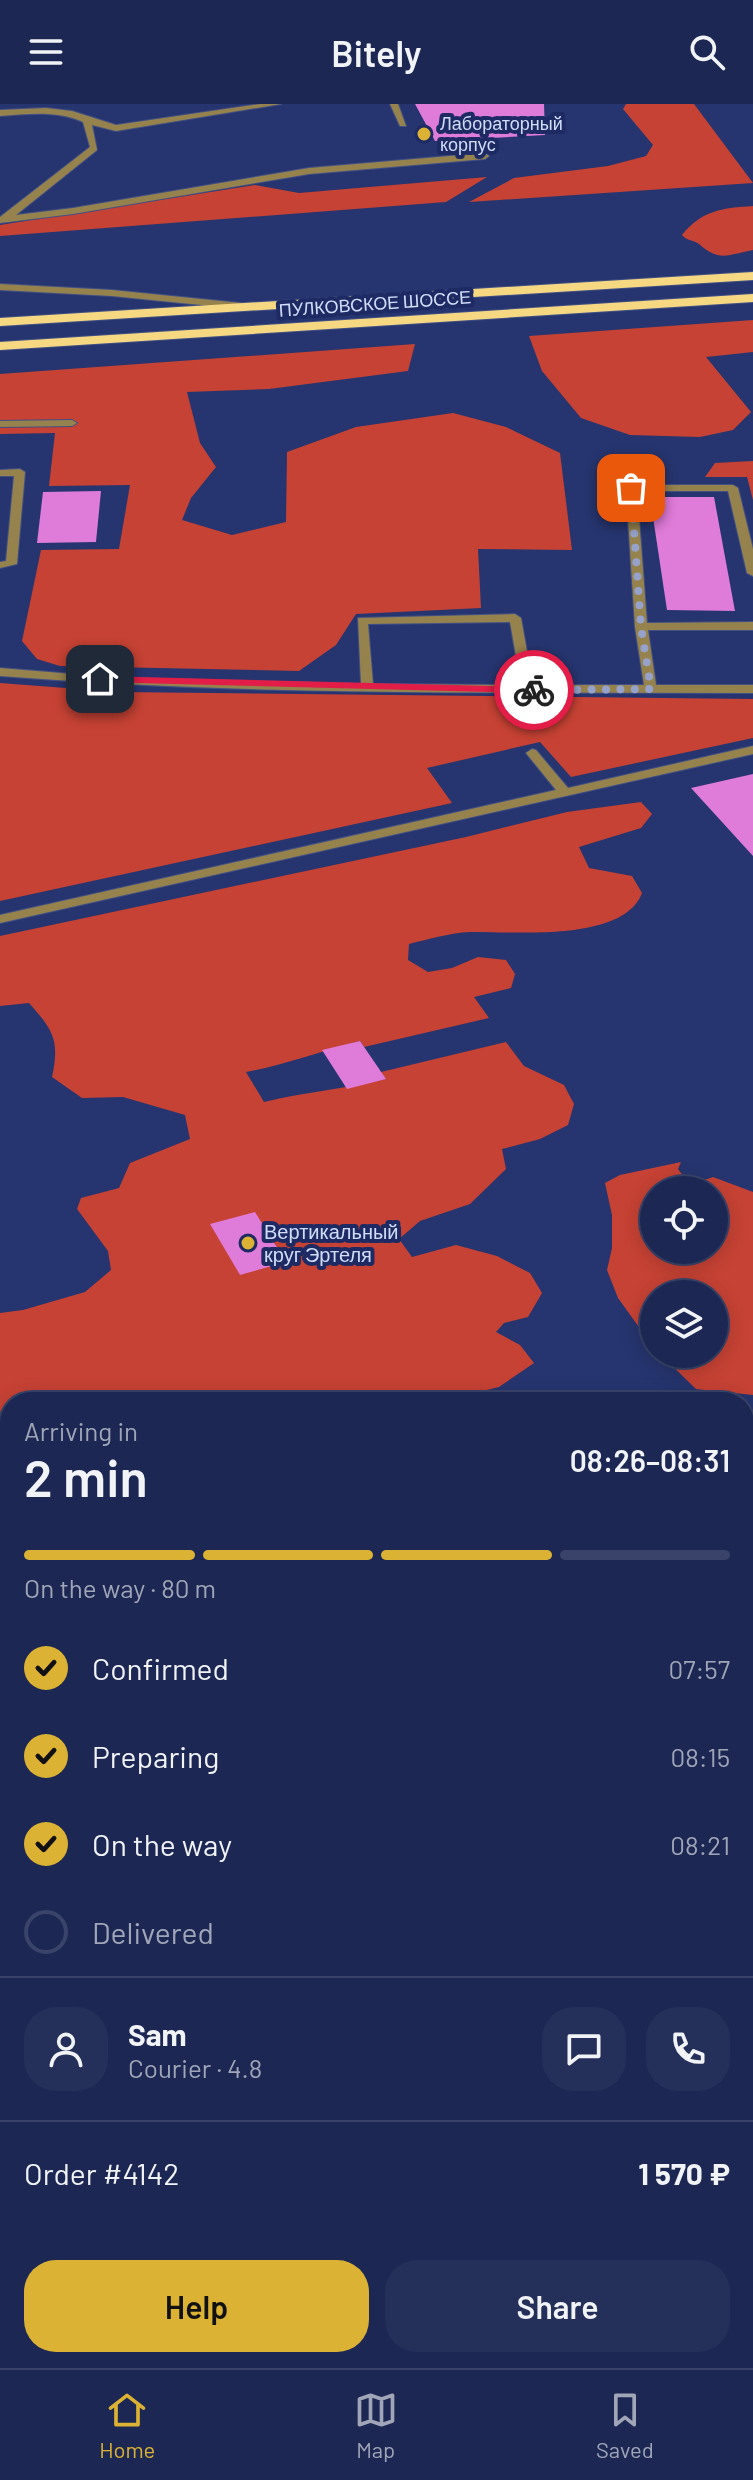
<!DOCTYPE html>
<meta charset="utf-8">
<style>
:root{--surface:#1c2853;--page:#25305a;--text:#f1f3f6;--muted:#a0a6b8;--line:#3a446a;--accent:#dbb233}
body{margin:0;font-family:Barlow,sans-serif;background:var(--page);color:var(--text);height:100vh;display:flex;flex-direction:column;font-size:30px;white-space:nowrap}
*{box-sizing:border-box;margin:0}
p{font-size:26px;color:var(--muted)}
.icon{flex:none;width:44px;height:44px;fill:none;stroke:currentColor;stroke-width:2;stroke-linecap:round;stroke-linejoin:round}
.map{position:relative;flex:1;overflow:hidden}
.sheet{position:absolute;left:0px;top:1288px;width:754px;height:976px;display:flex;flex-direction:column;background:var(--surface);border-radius:32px 32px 0 0;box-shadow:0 4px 20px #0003,0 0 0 2px var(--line)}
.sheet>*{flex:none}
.controls{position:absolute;left:640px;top:1072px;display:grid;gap:16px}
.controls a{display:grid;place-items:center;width:88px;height:88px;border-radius:50%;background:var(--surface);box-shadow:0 4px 20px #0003,0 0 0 2px var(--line);font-size:40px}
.pin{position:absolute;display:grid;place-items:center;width:68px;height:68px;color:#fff;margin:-34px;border-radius:16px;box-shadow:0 4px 12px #0006}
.courier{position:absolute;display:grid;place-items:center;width:80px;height:80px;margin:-40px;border:6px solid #e11d48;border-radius:50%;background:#fff;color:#222;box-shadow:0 2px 10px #0007}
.summary em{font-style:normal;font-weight:600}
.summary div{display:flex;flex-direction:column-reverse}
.summary{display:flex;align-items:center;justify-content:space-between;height:136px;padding:0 24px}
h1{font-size:52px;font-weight:600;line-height:60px}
.bar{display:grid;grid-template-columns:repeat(4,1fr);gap:12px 8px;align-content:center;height:96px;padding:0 24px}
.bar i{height:10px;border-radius:6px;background:var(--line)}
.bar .on{background:var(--accent)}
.bar p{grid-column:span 4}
.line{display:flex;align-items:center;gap:20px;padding:0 24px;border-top:2px solid var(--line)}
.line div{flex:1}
.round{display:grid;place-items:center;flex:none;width:84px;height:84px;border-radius:32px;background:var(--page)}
ol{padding:0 24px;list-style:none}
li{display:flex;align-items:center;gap:24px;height:88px}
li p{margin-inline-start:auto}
li .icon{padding:8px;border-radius:50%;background:var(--accent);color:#111;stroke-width:4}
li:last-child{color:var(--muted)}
li i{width:44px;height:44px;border:4px solid var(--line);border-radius:50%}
.cta{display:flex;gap:16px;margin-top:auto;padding:16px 24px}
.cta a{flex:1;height:92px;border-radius:32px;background:var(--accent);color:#111;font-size:32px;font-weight:600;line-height:92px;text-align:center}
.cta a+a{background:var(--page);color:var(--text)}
header{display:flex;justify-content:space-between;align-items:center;height:104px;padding:0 24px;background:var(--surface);font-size:36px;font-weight:600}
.menu{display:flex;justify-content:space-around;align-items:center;height:112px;border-top:2px solid var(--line);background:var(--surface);font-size:22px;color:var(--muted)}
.menu a{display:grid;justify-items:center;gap:4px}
.menu .on{color:var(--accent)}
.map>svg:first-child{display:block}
.forest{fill:#c64234;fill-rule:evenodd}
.building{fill:#df7bd9}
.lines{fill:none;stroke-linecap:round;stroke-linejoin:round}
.service-casing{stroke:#425085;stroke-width:2}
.minor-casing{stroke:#425085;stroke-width:2}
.trunk-casing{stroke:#425085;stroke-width:2}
.service{fill:#96824d;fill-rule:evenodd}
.minor{fill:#96824d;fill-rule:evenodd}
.trunk{fill:#f6d882;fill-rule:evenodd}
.route{fill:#e11d48}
.done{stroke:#96a2c9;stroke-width:8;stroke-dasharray:0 14.4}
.poi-dot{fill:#dbb233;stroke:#1d2a63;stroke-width:3}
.labels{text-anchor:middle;stroke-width:8;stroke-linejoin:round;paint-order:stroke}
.far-poi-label{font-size:18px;fill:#d2ddf9;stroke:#1d2a63;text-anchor:start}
.far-street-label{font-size:18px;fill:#d2ddf9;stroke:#1d2a63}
.poi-label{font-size:20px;fill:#d2ddf9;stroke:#1d2a63;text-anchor:start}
</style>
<header><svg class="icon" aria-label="menu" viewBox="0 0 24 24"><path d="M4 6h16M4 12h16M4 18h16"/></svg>Bitely<svg class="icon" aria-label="search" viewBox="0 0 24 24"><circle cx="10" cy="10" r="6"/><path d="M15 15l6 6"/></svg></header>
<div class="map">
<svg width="753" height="2264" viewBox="0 0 753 2264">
<rect width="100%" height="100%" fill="#26356f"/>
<g class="forest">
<polygon points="626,0 694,0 753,79 469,98 514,74 608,62 646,52 653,41 623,5"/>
<polygon points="487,73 446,98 0,132 0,121 255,81 299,89"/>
<path d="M753,102V146C727,151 719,158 699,140C694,136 687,137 682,131C702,106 723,104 753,102Z"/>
<polygon points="753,216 753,248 706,253 751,308 733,326 700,333 630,331 581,314 542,267 529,232"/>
<polygon points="415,240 408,267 269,285 187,288 200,339 216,363 191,394 182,416 232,431 286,418 287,348 356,323 453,309 506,323 560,349 572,446 478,445 481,504 356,510 336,541 299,567 60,562 37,555 22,537 41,446 119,445 130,381 49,382 55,329 0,330 0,270"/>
<polygon points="753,357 753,396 747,373 705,373 715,359"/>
<polygon points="0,579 118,588 753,595 753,634 571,673 540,638 427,664 452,699 0,797"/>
<path d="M641,698L652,710L641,724L579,743L589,764L632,772L642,789C623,839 513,827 470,828C450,829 429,835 409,840L408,856L428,868L452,864L478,853L506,856L515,870L511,884L474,893L489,914L364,943L360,937C321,947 285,961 246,968L264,998C305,988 345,985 385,975L381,968L506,938L524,962L564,981L574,1000L568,1021L540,1035L502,1045L506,1065L470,1100L420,1117L399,1135L412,1153L456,1141L497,1152L530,1169L542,1189L528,1213L504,1219L496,1228L520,1241L534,1259L499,1283L438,1298H10V1592L0,1597V1209L23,1206L85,1188L111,1166L108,1147L77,1105L81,1094L119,1084L130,1059L190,1035L185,1011L123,993L82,994L52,973C60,936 53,926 29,899L0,902V832L466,733L567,708Z"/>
<path d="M681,1058L678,1065C686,1078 699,1079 713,1073L753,1088V1291L696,1285L660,1250H714V1190H654V1244L618,1194L607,1166L612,1144V1111L605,1079L620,1071ZM654,1086H714V1146H654Z"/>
<polygon points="753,1517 753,1837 744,1840 744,1519"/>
<polygon points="5,1776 10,1777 10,2102 0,2105 0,1778"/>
<polygon points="10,2173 10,2254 363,2254 360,2264 0,2264 0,2176"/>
</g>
<g class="building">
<polygon points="415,0 544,0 545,31 435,37"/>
<polygon points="101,387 96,438 37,439 43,388"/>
<polygon points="650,393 714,393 735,507 667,506"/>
<polygon points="753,670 753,752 691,684"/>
<polygon points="360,937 386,975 347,985 322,946"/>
<polygon points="255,1108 286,1158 240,1171 210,1120"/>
</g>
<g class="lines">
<g class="service-casing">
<g id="service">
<path d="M260,0H281L116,27L92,21L97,46L16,111L73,104L309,64L485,49L489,52L485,55L309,70L73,110L0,119V113L90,43L83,18C57,6 28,10 0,12V6L46,4L72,7L116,21Z"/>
<polygon points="390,0 398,0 406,22 400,22"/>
<polygon points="0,317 72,316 77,319 72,322 0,323"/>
<polygon points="20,365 25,368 17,460 0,464 0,458 6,457 14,372 0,372 0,366"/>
<path d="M631,381H733L738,384L753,445V472L747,469L728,387H637L647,519L753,518V526H648L656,581H753V589C502,588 251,592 0,572V564L122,574L361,580L358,514L515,510L521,514L533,581H644L635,523L626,384ZM510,518L521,581L373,580L368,520Z"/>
<polygon points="753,642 753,650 0,819 0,811 556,686 526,649 532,645 536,646 568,684"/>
<polygon points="753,1825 753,1843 744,1847 744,1829"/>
<polygon points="10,2079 10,2099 0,2103 0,2083"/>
</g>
</g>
<g class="minor-casing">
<polygon id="minor" points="0,180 112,186 241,199 246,202 241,205 112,192 0,186"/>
</g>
<g class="trunk-casing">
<g id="trunk">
<polygon points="753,168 753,176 0,222 0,214"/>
<polygon points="753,190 753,198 0,246 0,238"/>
</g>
</g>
<use href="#service" class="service"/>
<use href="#minor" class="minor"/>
<use href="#trunk" class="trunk"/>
</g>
<polygon class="route" points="100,572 534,583 539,586 534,589 96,578"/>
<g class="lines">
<polyline class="done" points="534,586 651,585 641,523 631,384"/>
</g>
<g class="poi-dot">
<circle cx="424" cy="30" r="8"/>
<circle cx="248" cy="1139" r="8"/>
</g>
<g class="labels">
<g class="far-poi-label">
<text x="440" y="26">Лабораторный<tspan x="440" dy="21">корпус</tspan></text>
</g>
<g class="far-street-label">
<text transform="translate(375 200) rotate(-4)" y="6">ПУЛКОВСКОЕ ШОССЕ</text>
</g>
<g class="poi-label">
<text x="264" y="1135">Вертикальный<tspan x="264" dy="23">круг Эртеля</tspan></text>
</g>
</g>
</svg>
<div class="controls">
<a><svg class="icon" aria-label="locate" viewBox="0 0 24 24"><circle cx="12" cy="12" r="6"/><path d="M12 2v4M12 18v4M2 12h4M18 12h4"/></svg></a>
<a><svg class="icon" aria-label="layers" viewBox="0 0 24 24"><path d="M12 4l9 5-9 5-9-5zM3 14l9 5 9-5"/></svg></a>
</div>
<div class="pin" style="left:631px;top:384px;background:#ea580c"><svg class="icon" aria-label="bag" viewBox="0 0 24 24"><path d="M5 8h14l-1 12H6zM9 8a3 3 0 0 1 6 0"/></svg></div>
<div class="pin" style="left:100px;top:575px;background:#1f2937"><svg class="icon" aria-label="home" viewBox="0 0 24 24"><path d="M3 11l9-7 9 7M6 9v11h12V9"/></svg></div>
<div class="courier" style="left:534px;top:586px"><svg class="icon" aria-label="bike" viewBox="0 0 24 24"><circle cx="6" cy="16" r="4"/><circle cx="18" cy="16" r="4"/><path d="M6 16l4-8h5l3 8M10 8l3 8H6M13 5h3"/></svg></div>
<section class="sheet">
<div class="summary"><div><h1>2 min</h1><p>Arriving in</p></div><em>08:26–08:31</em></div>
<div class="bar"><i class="on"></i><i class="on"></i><i class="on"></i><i></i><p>On the way · 80 m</p></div>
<ol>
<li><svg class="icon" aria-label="check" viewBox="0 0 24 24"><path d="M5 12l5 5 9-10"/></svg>Confirmed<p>07:57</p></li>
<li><svg class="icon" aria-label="check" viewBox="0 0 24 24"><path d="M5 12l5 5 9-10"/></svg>Preparing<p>08:15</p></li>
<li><svg class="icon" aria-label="check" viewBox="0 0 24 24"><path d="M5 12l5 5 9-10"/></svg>On the way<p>08:21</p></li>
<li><i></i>Delivered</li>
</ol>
<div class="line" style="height:144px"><a class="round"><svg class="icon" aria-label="person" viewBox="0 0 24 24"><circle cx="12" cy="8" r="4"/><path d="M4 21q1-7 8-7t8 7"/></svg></a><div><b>Sam</b><p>Courier · 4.8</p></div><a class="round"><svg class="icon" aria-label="chat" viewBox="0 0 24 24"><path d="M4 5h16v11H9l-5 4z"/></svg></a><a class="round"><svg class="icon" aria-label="phone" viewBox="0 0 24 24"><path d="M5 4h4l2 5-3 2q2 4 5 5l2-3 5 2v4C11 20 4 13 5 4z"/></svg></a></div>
<div class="line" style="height:104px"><div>Order #4142</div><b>1 570 ₽</b></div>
<div class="cta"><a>Help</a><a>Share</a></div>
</section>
</div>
<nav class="menu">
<a class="on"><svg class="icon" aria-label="home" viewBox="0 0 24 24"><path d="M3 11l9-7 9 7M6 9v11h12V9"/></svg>Home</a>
<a><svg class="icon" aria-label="map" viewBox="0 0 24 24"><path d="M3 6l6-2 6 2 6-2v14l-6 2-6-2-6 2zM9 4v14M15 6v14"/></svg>Map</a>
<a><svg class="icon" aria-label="saved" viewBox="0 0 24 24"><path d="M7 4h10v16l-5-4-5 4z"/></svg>Saved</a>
</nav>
